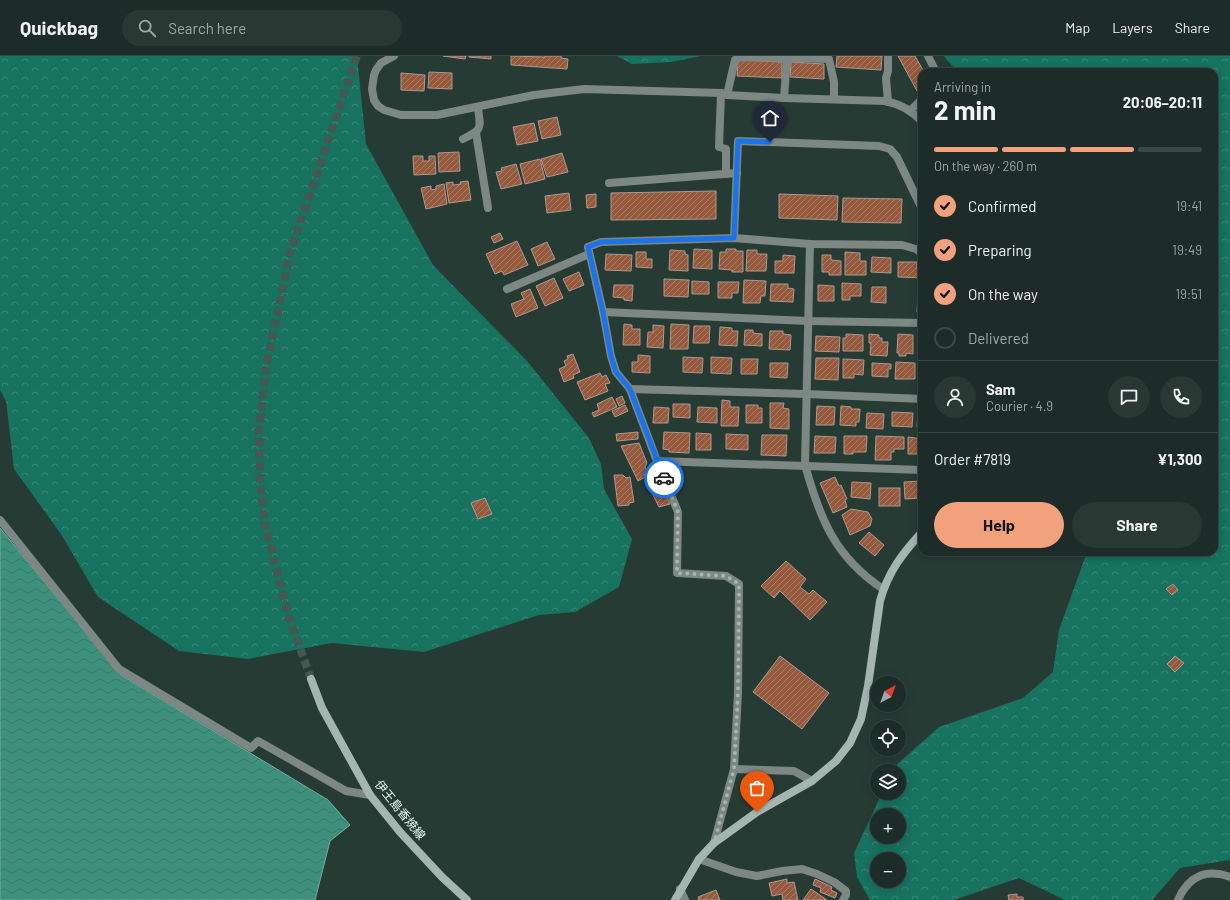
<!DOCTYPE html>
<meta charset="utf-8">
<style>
:root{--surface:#1d2c28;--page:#2a3834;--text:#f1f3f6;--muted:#a0a7a8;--line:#3b4845;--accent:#f1a17c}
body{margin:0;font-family:Barlow,"Noto Sans JP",sans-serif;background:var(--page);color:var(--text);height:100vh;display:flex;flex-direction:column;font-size:15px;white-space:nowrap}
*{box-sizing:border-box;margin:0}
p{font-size:13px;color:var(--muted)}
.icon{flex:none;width:22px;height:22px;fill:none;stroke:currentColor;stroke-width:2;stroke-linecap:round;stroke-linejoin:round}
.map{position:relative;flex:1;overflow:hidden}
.side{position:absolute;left:918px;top:12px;width:300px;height:488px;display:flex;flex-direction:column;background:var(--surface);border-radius:12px;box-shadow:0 2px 10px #0003,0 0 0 1px var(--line)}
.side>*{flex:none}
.needle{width:26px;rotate:41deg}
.controls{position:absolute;left:870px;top:620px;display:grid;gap:8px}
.controls a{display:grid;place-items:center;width:36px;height:36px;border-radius:50%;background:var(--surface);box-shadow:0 2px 10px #0003,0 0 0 1px var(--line);font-size:20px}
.pin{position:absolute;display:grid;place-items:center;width:34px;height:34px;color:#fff;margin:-41px -17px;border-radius:50% 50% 50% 0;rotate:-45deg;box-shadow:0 0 4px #0007}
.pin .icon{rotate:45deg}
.courier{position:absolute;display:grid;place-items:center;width:40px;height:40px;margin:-20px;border:3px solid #1a73e8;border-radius:50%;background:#fff;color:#222;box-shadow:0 1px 5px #0007}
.overview em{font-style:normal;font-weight:700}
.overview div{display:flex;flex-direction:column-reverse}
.overview{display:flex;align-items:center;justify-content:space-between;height:68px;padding:0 16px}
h1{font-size:26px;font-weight:700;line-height:30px}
.bar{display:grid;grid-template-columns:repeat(4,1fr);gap:6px 4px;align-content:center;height:48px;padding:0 16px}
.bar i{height:5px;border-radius:3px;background:var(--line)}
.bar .current{background:var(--accent)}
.bar p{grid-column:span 4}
.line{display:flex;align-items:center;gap:10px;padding:0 16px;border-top:1px solid var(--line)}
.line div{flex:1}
.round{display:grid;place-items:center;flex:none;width:42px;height:42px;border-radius:21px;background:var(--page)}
ol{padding:0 16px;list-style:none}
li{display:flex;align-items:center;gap:12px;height:44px}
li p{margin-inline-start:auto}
li .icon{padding:4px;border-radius:50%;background:var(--accent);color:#111;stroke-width:4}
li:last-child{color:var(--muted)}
li i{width:22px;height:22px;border:2px solid var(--line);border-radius:50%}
.cta{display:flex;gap:8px;margin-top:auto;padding:8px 16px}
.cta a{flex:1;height:46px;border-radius:24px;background:var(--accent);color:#111;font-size:16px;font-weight:700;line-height:46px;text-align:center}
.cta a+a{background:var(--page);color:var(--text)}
header{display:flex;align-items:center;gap:24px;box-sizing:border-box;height:56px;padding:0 20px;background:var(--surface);border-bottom:1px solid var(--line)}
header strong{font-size:19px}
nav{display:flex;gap:22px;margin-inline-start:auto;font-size:14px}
.search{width:280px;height:36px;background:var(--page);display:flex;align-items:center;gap:10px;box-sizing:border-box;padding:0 14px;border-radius:22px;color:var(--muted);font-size:15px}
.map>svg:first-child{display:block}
.forest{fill:url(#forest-crowns);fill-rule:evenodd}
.water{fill:url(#water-waves);stroke:#71af9f}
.building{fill:url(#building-hatch);stroke:#ad9990}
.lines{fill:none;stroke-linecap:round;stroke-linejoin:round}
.secondary-tunnel{stroke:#445751;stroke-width:8;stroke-dasharray:8 4;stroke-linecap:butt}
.street{stroke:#7d8784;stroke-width:8}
.secondary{stroke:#a5b5af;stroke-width:8}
.done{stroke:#a5b5af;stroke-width:4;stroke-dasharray:0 7.2}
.route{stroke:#1a73e8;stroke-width:5}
.labels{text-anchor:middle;stroke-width:3;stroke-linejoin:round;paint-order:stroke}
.street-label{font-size:12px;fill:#e9f6f1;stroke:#273b35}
</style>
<header>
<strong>Quickbag</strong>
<div class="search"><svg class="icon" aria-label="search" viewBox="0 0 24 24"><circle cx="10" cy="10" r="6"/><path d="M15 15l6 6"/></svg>Search here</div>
<nav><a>Map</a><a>Layers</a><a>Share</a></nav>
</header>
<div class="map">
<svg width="1230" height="844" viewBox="0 0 1230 844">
<defs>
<pattern id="forest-crowns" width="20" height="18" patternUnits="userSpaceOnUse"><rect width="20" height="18" fill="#17725f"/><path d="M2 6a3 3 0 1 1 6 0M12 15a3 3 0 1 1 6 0" fill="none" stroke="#398776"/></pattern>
<pattern id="water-waves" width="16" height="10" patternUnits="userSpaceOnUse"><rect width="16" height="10" fill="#3d917c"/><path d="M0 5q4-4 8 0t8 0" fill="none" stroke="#417567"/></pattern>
<pattern id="building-hatch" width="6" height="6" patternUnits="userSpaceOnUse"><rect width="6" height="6" fill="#955a3e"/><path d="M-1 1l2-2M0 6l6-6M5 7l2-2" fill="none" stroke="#a97a64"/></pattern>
</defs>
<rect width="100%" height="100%" fill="#273b35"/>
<g class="forest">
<polygon points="0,0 357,0 366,88 433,209 527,305 589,382 601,408 604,433 632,483 619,531 575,556 539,559 424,596 332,587 248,603 179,595 98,541 61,478 14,413 6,345 0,334"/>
<polygon points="617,0 701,0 671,6 632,8"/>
<path d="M944,0H1230V804L1180,812L1152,844H1065L1019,822L954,844H870L857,821L854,797L882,737H899V715H892L893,712L939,671L1023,642L1053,616L1059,574L1087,496H1214V16H955L954,12ZM877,759H899V781H877ZM877,803H899V825H877Z"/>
</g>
<polygon class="water" points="0,472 121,619 328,744 350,769 330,785 315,844 0,844"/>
<g class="building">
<polygon points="443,0 466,0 465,3"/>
<polygon points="469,0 491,0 491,3 469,1"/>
<polygon points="511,0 545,1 545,0 561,0 561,2 568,3 567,13 511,9"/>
<polygon points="837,0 882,0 881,14 836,11"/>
<polygon points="898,0 915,0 924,16 922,16 922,32 917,35"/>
<polygon points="738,4 782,6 782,22 737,20"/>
<polygon points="791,6 824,8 824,23 790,21"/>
<polygon points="429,16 452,17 452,33 428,32"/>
<polygon points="401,17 425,19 424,35 401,34"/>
<polygon points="557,61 561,79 542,83 538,65"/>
<polygon points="534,67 538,85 517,89 513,71"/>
<polygon points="459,96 460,115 439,116 438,97"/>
<polygon points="562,97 568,116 547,121 541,103"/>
<polygon points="413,100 423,100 423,105 429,105 429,100 435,100 436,118 414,119"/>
<polygon points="540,103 545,123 525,128 520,108"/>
<polygon points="516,108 522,128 501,133 496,116 502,115 501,112"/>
<polygon points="468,125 471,144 449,147 446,127 453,126 453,129 461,128 460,126"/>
<polygon points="444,128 447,148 426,153 421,132 431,130 431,134 436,133 436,130"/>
<polygon points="716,135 716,163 611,164 611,137"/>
<polygon points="569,137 571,154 547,157 545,140"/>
<polygon points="596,138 596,151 587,152 586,139"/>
<polygon points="779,138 838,140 837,164 779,162"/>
<polygon points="843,142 902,143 901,167 842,166"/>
<polygon points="500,177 503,183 494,187 491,181"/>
<polygon points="517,185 528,209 504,219 502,215 495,218 486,198"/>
<polygon points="547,186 555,203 538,210 531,193"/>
<polygon points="694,193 712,194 712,213 693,212"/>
<polygon points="726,193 736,193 736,195 743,195 743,216 732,216 732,214 719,213 720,196 726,196"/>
<polygon points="670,194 685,195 685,198 688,199 688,215 669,214"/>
<polygon points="747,194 757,194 757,198 767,198 766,215 746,215"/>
<polygon points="636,196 646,196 646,203 652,203 652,212 636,211"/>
<polygon points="845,196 860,197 860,205 866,205 866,219 845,219"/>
<polygon points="606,198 632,199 631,215 605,214"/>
<polygon points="783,199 795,200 794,217 775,217 775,205 783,205"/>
<polygon points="822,199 831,199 831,204 841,205 841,219 829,219 829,216 822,216"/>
<polygon points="872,201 891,202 891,217 871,216"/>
<polygon points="898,206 917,206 917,213 922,213 922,222 898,221"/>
<polygon points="579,216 584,229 569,235 563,223"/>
<polygon points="554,222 563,242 545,250 536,230"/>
<polygon points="664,223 689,224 688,241 664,240"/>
<polygon points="744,224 766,225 765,240 761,240 760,247 743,247"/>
<polygon points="692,225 709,226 709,238 692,238"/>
<polygon points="718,226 739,226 738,237 732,237 732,242 718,242"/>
<polygon points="842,227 861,228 861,240 850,240 850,244 842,244"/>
<polygon points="771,228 788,228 788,232 794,233 793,246 770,245"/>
<polygon points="614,229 633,229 632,245 624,244 624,242 613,241"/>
<polygon points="818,229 834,230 834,245 818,245"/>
<polygon points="872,231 886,231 886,247 871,246"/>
<polygon points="530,233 538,252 516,261 511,248 524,243 521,237"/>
<polygon points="918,238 922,239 922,257 917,256"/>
<polygon points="624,268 632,269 632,273 640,273 640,289 623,289"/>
<polygon points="671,268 689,269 688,293 670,293"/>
<polygon points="653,269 664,270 663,292 647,291 648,276 653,276"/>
<polygon points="694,270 710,270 709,287 693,287"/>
<polygon points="720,271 732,272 732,275 738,275 737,290 719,289"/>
<polygon points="745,274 753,274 753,277 762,278 762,290 744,289"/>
<polygon points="770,275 783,275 783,278 791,279 790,294 769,293"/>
<polygon points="846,278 863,279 863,295 843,295 843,282 846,282"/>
<polygon points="869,278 879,279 879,282 882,282 882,286 888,286 887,300 870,299 871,287 869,287"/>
<polygon points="898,278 913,279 913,298 906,297 906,300 899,300 899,297 897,297"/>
<polygon points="816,280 840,281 839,296 815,295"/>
<polygon points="573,298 580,316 573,319 574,322 564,326 559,313 566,310 564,305 568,303 567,300"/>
<polygon points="638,299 650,300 650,317 632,316 632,306 638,306"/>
<polygon points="683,301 703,302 702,317 683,316"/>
<polygon points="711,301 732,302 731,318 711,317"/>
<polygon points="816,302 839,302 838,324 815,323"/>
<polygon points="741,303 758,303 757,318 741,318"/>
<polygon points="843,303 864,304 863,319 854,318 854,322 843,322"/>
<polygon points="896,306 915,307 915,323 895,323"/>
<polygon points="770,307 788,307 787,322 770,321"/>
<polygon points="872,307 891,308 891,313 888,313 888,321 872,320"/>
<polygon points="600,317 602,321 606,319 610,327 605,328 608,335 585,344 577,326"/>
<polygon points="622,340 625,347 619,350 616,343"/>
<polygon points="612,341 617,351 594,361 592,357 599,354 597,348"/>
<polygon points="722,344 730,345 730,351 739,351 738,370 721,370"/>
<polygon points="770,347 784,347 783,352 789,353 789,373 770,372"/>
<polygon points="673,348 690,348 690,362 673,361"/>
<polygon points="625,349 628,355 615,361 612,355"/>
<polygon points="746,349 758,349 758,352 762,352 762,367 746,367"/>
<polygon points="817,350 835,351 834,369 816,369"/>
<polygon points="841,350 851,351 851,353 860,353 859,366 856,366 856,370 840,369"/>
<polygon points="654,351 669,352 668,367 653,367"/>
<polygon points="698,351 717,352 717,367 697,366"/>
<polygon points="892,356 913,357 912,371 892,370"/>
<polygon points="918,356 922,356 922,371 917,371"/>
<polygon points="867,357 884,358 883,373 866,372"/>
<polygon points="638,376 638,383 617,385 616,378"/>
<polygon points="664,376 690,377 689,397 669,396 669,394 663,393"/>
<polygon points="696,377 711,378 711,394 696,394"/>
<polygon points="726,378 748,379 748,394 726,393"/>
<polygon points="762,379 787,379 786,400 761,399"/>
<polygon points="815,380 836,381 835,397 814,397"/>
<polygon points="844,380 867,380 866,396 853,396 853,398 844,398"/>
<polygon points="876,380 904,381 904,393 894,393 894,396 891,396 891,404 875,404"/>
<polygon points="908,381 922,383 922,398 908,398"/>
<polygon points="639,387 647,407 645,411 649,419 638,425 621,390"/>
<polygon points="614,419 623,419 626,422 630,421 634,446 629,447 629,449 618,450"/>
<polygon points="835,421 839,430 841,429 847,443 845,444 847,451 833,457 820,427"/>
<polygon points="922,425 922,442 905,443 904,426"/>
<polygon points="659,426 670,448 659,451 649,431"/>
<polygon points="852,426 871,427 870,443 851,441"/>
<rect x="879" y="432" width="21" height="18"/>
<polygon points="485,442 492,458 478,463 471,447"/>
<polygon points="851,453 868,456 872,463 870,470 850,479 842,459"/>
<polygon points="869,476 884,489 875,500 859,487"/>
<polygon points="786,505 806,523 800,531 809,538 813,534 827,546 810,564 780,535 774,542 761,530"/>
<polygon points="1173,528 1178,534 1172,539 1166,533"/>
<polygon points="780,600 829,637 802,673 753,636"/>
<polygon points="1175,600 1184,607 1175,616 1167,608"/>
<polygon points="787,823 787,827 794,826 798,844 783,844 782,838 772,840 769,827"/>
<polygon points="815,823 832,831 831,834 837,837 835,842 820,836 821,832 813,829"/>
<polygon points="811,833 827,844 803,844"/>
<polygon points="716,834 720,844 699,844 698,841"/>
<polygon points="1017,838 1017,841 1023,841 1023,844 1009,844 1008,839"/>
</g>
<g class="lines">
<polyline class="secondary-tunnel" points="311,623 288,558 265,468 260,426 259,375 266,312 290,197 357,0"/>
<g class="street">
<path d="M394,0L381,7L376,14L374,19L372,33L374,44L378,50L384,54L401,59H437L534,39L584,33L721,37L727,39L784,42L885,45C900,48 912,54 922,66"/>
<polyline points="928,0 936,16"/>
<polyline points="721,37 719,91 726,93 726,118"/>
<polyline points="727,39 735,4 740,1 829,3 834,26 834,43"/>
<polyline points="784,42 787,2"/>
<polyline points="888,46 886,22 888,15 888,0"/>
<polyline points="910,55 922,43"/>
<polyline points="476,77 488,152"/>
<path d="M463,83C484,73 480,72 478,51"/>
<polyline points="609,127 737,117"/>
<polyline points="734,182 738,85 879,90 890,93 897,101 922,153"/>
<path d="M810,188L805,409C820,463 835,501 883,533"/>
<polyline points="507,233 589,198"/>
<polyline points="603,256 808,265 922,267"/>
<polyline points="630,333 806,338 922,343"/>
<polyline points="657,405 922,414"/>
<polyline points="0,464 119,613 251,692 258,685 346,735 370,739"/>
<polyline points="734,713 794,715 812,725"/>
<polyline points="714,787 734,713 738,637 739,528 726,520 677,517 678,456 657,405 630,333 616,316 611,300 603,256 588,191 601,186 734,182 810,188 902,189 916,193 922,198"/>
<polyline points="699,803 736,816 757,820 782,815 802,813 817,818 834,826 846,835 846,839 843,844"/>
<polyline points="680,833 685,844"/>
<path d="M1178,844C1188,821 1206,812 1230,821"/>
</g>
<g class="secondary">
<polyline points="311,623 322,652 370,739 400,776 442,821 467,844"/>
<path d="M675,844L699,803L714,787L757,756L812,725L836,705L850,687L861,663L868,630L880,545C888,516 902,498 922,476"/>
</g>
</g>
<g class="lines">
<polyline class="done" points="664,422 678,456 677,517 726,520 739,528 738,637 734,713 714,787 757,756"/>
<polyline class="route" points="664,422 630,333 616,316 611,300 603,256 588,191 601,186 734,182 738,85 770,86"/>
</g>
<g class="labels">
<g class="street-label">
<text transform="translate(400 754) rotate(51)" y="4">伊王島香焼線</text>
</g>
</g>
</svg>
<div class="controls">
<a><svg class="needle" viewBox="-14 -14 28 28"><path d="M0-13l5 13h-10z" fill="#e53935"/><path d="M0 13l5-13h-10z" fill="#a0a7a8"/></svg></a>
<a><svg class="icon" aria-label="locate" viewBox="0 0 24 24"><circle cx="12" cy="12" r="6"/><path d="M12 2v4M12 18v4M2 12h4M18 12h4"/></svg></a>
<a><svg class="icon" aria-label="layers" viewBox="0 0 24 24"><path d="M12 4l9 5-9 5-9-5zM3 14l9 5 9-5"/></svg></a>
<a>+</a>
<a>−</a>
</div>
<div class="pin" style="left:757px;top:756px;background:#ea580c"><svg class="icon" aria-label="bag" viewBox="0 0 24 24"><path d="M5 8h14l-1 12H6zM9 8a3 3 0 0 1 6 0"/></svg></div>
<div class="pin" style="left:770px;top:86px;background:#1f2937"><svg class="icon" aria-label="home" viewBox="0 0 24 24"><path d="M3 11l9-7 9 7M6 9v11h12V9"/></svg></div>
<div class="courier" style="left:664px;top:422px"><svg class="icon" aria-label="car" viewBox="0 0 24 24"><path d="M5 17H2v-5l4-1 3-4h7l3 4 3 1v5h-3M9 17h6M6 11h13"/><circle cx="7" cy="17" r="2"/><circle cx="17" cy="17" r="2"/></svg></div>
<section class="side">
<div class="overview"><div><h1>2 min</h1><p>Arriving in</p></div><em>20:06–20:11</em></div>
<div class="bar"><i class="current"></i><i class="current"></i><i class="current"></i><i></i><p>On the way · 260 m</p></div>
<ol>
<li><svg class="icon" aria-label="check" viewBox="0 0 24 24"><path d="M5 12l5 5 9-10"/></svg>Confirmed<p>19:41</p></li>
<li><svg class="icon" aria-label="check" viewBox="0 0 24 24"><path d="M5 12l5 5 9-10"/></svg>Preparing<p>19:49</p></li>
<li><svg class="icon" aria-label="check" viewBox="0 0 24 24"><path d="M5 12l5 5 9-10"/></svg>On the way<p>19:51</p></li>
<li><i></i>Delivered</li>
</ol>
<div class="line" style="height:72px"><a class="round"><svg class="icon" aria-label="person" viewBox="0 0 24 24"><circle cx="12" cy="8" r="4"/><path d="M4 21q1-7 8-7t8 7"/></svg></a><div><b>Sam</b><p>Courier · 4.9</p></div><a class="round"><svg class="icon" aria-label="chat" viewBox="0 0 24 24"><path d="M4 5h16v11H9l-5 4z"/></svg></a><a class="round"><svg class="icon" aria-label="phone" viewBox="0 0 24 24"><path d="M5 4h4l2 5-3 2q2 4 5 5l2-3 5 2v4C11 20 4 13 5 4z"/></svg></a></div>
<div class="line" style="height:52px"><div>Order #7819</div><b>¥1,300</b></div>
<div class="cta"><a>Help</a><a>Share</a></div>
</section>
</div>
